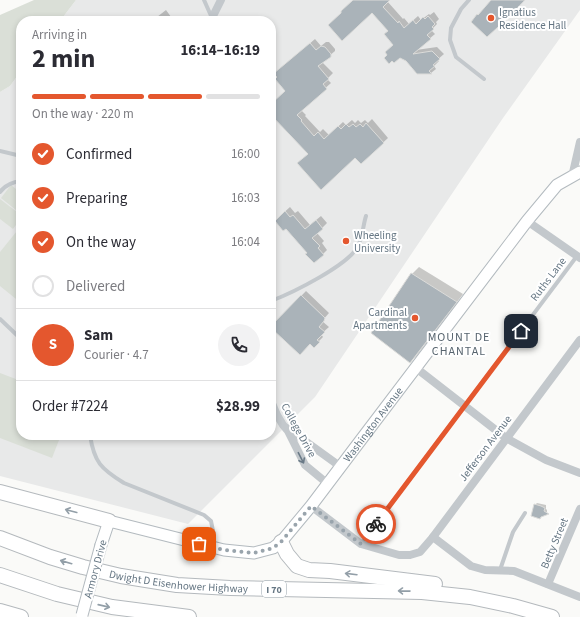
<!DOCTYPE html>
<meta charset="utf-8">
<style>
:root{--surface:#fff;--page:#f2f2f3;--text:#2b2b33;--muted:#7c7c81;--line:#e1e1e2;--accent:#e4572e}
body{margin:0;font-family:"Source Sans 3",sans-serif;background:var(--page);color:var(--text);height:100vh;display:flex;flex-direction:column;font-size:15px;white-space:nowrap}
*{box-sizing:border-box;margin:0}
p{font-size:13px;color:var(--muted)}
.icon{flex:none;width:22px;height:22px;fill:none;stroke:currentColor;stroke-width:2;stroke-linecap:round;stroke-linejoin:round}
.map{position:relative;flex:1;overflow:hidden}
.panel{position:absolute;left:16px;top:16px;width:260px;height:424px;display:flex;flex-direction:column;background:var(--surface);border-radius:16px;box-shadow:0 2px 6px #0003}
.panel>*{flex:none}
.pin{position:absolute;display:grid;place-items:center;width:34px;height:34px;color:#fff;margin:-17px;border-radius:8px;box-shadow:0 2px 6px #0006}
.courier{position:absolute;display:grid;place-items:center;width:40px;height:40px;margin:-20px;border:3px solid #e4572e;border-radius:50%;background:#fff;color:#222;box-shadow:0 1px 5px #0007}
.overview em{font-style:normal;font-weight:700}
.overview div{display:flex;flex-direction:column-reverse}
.overview{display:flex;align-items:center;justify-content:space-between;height:68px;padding:0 16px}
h1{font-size:26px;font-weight:700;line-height:30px}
.bar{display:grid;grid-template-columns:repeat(4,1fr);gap:6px 4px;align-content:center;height:48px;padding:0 16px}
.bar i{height:5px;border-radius:3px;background:var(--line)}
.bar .current{background:var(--accent)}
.bar p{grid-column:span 4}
.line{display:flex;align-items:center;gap:10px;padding:0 16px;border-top:1px solid var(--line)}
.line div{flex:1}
.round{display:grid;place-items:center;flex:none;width:42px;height:42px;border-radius:21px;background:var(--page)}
ol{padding:0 16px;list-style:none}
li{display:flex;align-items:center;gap:12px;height:44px}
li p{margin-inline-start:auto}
li .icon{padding:4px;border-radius:50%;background:var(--accent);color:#fff;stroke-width:4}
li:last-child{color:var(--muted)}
li i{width:22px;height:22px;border:2px solid var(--line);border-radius:50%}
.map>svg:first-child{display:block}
.built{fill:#e8e9e9}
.green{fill:#dadfd7}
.shadow{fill:#0003}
.building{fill:#aab3b9;stroke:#dcdcda}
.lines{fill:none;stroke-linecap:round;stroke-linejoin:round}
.secondary-casing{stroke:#b3babf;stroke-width:13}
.highway-casing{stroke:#b4b9bd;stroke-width:16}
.lane{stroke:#c3c8cc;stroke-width:4}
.street{stroke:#c3c8cc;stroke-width:8}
.secondary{stroke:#fff;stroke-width:11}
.highway{stroke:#fff;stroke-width:14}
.secondary-bridge-casing{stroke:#b3babf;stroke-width:13;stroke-linecap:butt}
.secondary-bridge{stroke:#fff;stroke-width:11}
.oneway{stroke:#6a7a87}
.oneway2{stroke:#939fa8}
.done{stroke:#99a4ac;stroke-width:4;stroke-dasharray:0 7.2}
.route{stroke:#e4572e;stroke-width:5}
.poi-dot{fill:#e4572e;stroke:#fff;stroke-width:1.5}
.labels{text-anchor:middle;stroke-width:4;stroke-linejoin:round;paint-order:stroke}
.shield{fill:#fff;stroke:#939fa8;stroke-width:1}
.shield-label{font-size:10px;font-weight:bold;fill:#657683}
.poi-label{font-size:11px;fill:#657683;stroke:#fff;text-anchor:start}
.street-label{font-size:11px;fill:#657683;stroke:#fff}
.neighbourhood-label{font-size:12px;letter-spacing:1px;fill:#57646e;stroke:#fff}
</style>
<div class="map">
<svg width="580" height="617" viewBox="0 0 580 617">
<rect width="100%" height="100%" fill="#fafaf8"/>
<polygon class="built" points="76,0 580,0 580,10 503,118 315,397 188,524 0,476 0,92 10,86 21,71 21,435 271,435 271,21 60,21"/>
<g class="green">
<polygon points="34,0 76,0 60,21 21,21 21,71 10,86 0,92 0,15"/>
<polygon points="11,185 21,193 21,214 1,198"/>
<polygon points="0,199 21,215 21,218 13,229 0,219"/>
<polygon points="21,226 21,303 0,286 0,252"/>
<polygon points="0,373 21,381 21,435 61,435 52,458 0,438"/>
</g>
<g class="shadow">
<polygon points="354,0 389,0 387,1 403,19 404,18 409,24 418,16 421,20 429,14 430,15 434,12 439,19 436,22 437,24 431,30 435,34 416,50 437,47 444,54 437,60 439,61 434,66 436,69 431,73 417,73 407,60 389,54 394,45 389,30 372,12 334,20"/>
<polygon points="166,10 174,21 151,21 154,18 157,17"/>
<polygon points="315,39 321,46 326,42 329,42 335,49 335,51 322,62 333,73 327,79 331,83 301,110 306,115 305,116 320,132 323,129 329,135 343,122 346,125 352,120 355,123 358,120 361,123 365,120 368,123 372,119 388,138 361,163 355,157 309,153 271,114 271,106 287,91 278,77 279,70"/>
<polygon points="290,207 295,213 298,211 310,225 321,216 327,223 317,233 324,241 322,243 327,250 323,254 308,252 280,216"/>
<polygon points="419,267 463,294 417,355 410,362 412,274"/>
<polygon points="306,291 329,313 322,321 329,327 321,334 323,337 314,346 310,343 271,327"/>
<polygon points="537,503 546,505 546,509 547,510 547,512 545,514 535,505"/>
</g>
<g class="building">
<polygon points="353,0 390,0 383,7 398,23 399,21 404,28 413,20 416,24 423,17 425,19 428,16 435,24 432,27 434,29 427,35 431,39 413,54 432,51 440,59 433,65 435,66 429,71 432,74 417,74 406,61 400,58 394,63 392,61 389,64 384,58 387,55 385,52 393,45 384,34 388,31 372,13 342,41 328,25 341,13 341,11"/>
<polygon points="491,0 525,0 508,18 487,37 471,22 477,14 478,15"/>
<polygon points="310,43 316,50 321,46 325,47 331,54 331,57 318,66 329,79 323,84 327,89 297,115 302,120 301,121 314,136 318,132 324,139 338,126 341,129 346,124 349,127 353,124 356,127 360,124 363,127 366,123 384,143 361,164 355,158 321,190 297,163 308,154 271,115 271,104 285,91 275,79 277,77 273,74"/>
<polygon points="285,211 290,217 293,215 305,229 316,220 323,229 312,238 320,246 318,248 324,255 314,263 305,254 307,253 286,229 283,231 275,221"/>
<polygon points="411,273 457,302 410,363 371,333"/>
<polygon points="301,295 325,318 324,321 319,327 325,332 317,340 320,342 314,348 310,344 300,355 271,328 271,326"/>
<polygon points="534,504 541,506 545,508 544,511 549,514 541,517 540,519 531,516"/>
</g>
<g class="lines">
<g class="secondary-casing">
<g id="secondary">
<path id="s1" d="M101,545L109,521L224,550L254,553L273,548L281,542L311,506L354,449L527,221L557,185L580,172"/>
</g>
</g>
<g class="highway-casing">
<g id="highway">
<polyline points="0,492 109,521"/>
<path id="s2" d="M0,538L50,557L83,567L121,576L177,585L230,588L422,592L470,597L513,606L552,617"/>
<polyline points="281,542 287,554 297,566 309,570 330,571 435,584"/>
<polyline points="0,575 57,594 112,607 189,617"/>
<polyline points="0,611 21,617"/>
</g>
</g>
<g class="lane">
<polyline points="204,0 212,18"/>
<polyline points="469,0 461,9 451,28 450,40 456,57 484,79"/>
<polyline points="0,151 21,156"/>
<path d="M0,192C5,185 13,182 21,181"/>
<path d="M271,301C292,293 349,265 358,246C363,236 363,225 366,216"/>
<polyline points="0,319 21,339"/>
<path d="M90,435C94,462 101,469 124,483L204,515L211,521L214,536V547"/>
<polyline points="361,544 577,256"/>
<polyline points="500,570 513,532 525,513"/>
</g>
<g class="street">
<polyline points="211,21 214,14 221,0"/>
<polyline points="572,177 580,142"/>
<polyline points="527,221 580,258"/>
<polyline points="416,368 506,438 546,460 580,473"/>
<polyline points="271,401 277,415 283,425 288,431 305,465 328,484"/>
<polyline points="287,428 341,467"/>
<polyline points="311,506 361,544 399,555 410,555 420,552 433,537 580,340"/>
<polyline points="433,537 471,566 485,570 514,571 580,597"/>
<polyline points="548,584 580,509"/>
</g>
<use href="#secondary" class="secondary"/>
<use href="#highway" class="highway"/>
<g class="secondary-bridge-casing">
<polyline id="secondary-bridge" points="82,615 101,545"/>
</g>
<use href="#secondary-bridge" class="secondary-bridge"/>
</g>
<defs><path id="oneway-shaft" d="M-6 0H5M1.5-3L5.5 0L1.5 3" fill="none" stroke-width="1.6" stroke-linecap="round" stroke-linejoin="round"/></defs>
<use class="oneway" href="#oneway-shaft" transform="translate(301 458) rotate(63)"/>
<g class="oneway2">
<use href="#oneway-shaft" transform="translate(71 511) rotate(-165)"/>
<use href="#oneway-shaft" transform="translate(66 562) rotate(-164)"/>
<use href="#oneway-shaft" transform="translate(351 574) rotate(-173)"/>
<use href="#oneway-shaft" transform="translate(404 591) rotate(-179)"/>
<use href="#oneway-shaft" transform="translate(104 606) rotate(13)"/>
</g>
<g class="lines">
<polyline class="done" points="199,544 224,550 254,553 273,548 281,542 311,506 361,544 376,524"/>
<polyline class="route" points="376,524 521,331"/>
</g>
<g class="poi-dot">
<circle cx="491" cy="18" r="4"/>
<circle cx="346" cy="241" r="4"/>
<circle cx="415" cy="318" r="4"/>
</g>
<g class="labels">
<rect class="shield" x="262" y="581" width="24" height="16" rx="3"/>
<g class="shield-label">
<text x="274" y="593">I 70</text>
</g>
<g class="poi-label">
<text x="499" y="16">Ignatius<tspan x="499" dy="13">Residence Hall</tspan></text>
<text x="354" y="239">Wheeling<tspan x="354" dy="13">University</tspan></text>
<text x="407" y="316" text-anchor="end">Cardinal<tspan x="407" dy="13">Apartments</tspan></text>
</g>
<g class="street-label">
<text transform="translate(548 279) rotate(-53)" y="4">Ruths Lane</text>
<text dy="4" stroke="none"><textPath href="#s1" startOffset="353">Washington Avenue</textPath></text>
<text transform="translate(299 430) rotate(61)" y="4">College Drive</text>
<text transform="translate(485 448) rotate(-53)" y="4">Jefferson Avenue</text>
<text transform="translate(554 543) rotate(-67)" y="4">Betty Street</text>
<text transform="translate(95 569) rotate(-75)" y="4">Armory Drive</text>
<text dy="4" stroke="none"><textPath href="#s2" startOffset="185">Dwight D Eisenhower Highway</textPath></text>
</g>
<g class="neighbourhood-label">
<text x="459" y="341">MOUNT DE<tspan x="459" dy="14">CHANTAL</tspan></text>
</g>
</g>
</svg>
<div class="pin" style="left:199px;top:544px;background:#ea580c"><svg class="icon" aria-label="bag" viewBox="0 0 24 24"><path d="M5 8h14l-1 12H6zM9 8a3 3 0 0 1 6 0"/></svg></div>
<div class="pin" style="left:521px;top:331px;background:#1f2937"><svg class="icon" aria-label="home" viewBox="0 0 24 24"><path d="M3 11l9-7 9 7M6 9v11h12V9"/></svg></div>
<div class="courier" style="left:376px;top:524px"><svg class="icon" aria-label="bike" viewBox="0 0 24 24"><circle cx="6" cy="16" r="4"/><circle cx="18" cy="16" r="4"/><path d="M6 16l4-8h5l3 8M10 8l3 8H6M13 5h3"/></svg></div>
<section class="panel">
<div class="overview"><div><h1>2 min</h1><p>Arriving in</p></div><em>16:14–16:19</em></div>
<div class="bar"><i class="current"></i><i class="current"></i><i class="current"></i><i></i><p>On the way · 220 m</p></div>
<ol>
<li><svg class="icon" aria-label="check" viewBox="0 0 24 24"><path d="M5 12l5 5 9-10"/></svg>Confirmed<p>16:00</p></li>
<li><svg class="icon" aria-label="check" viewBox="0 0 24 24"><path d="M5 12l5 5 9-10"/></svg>Preparing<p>16:03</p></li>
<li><svg class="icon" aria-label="check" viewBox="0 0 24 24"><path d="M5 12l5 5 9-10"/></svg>On the way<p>16:04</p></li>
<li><i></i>Delivered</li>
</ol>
<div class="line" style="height:72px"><b class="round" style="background:var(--accent);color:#fff">S</b><div><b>Sam</b><p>Courier · 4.7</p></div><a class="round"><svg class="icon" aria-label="phone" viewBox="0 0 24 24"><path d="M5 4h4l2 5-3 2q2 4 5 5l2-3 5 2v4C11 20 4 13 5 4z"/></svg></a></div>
<div class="line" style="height:52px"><div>Order #7224</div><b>$28.99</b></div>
</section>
</div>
